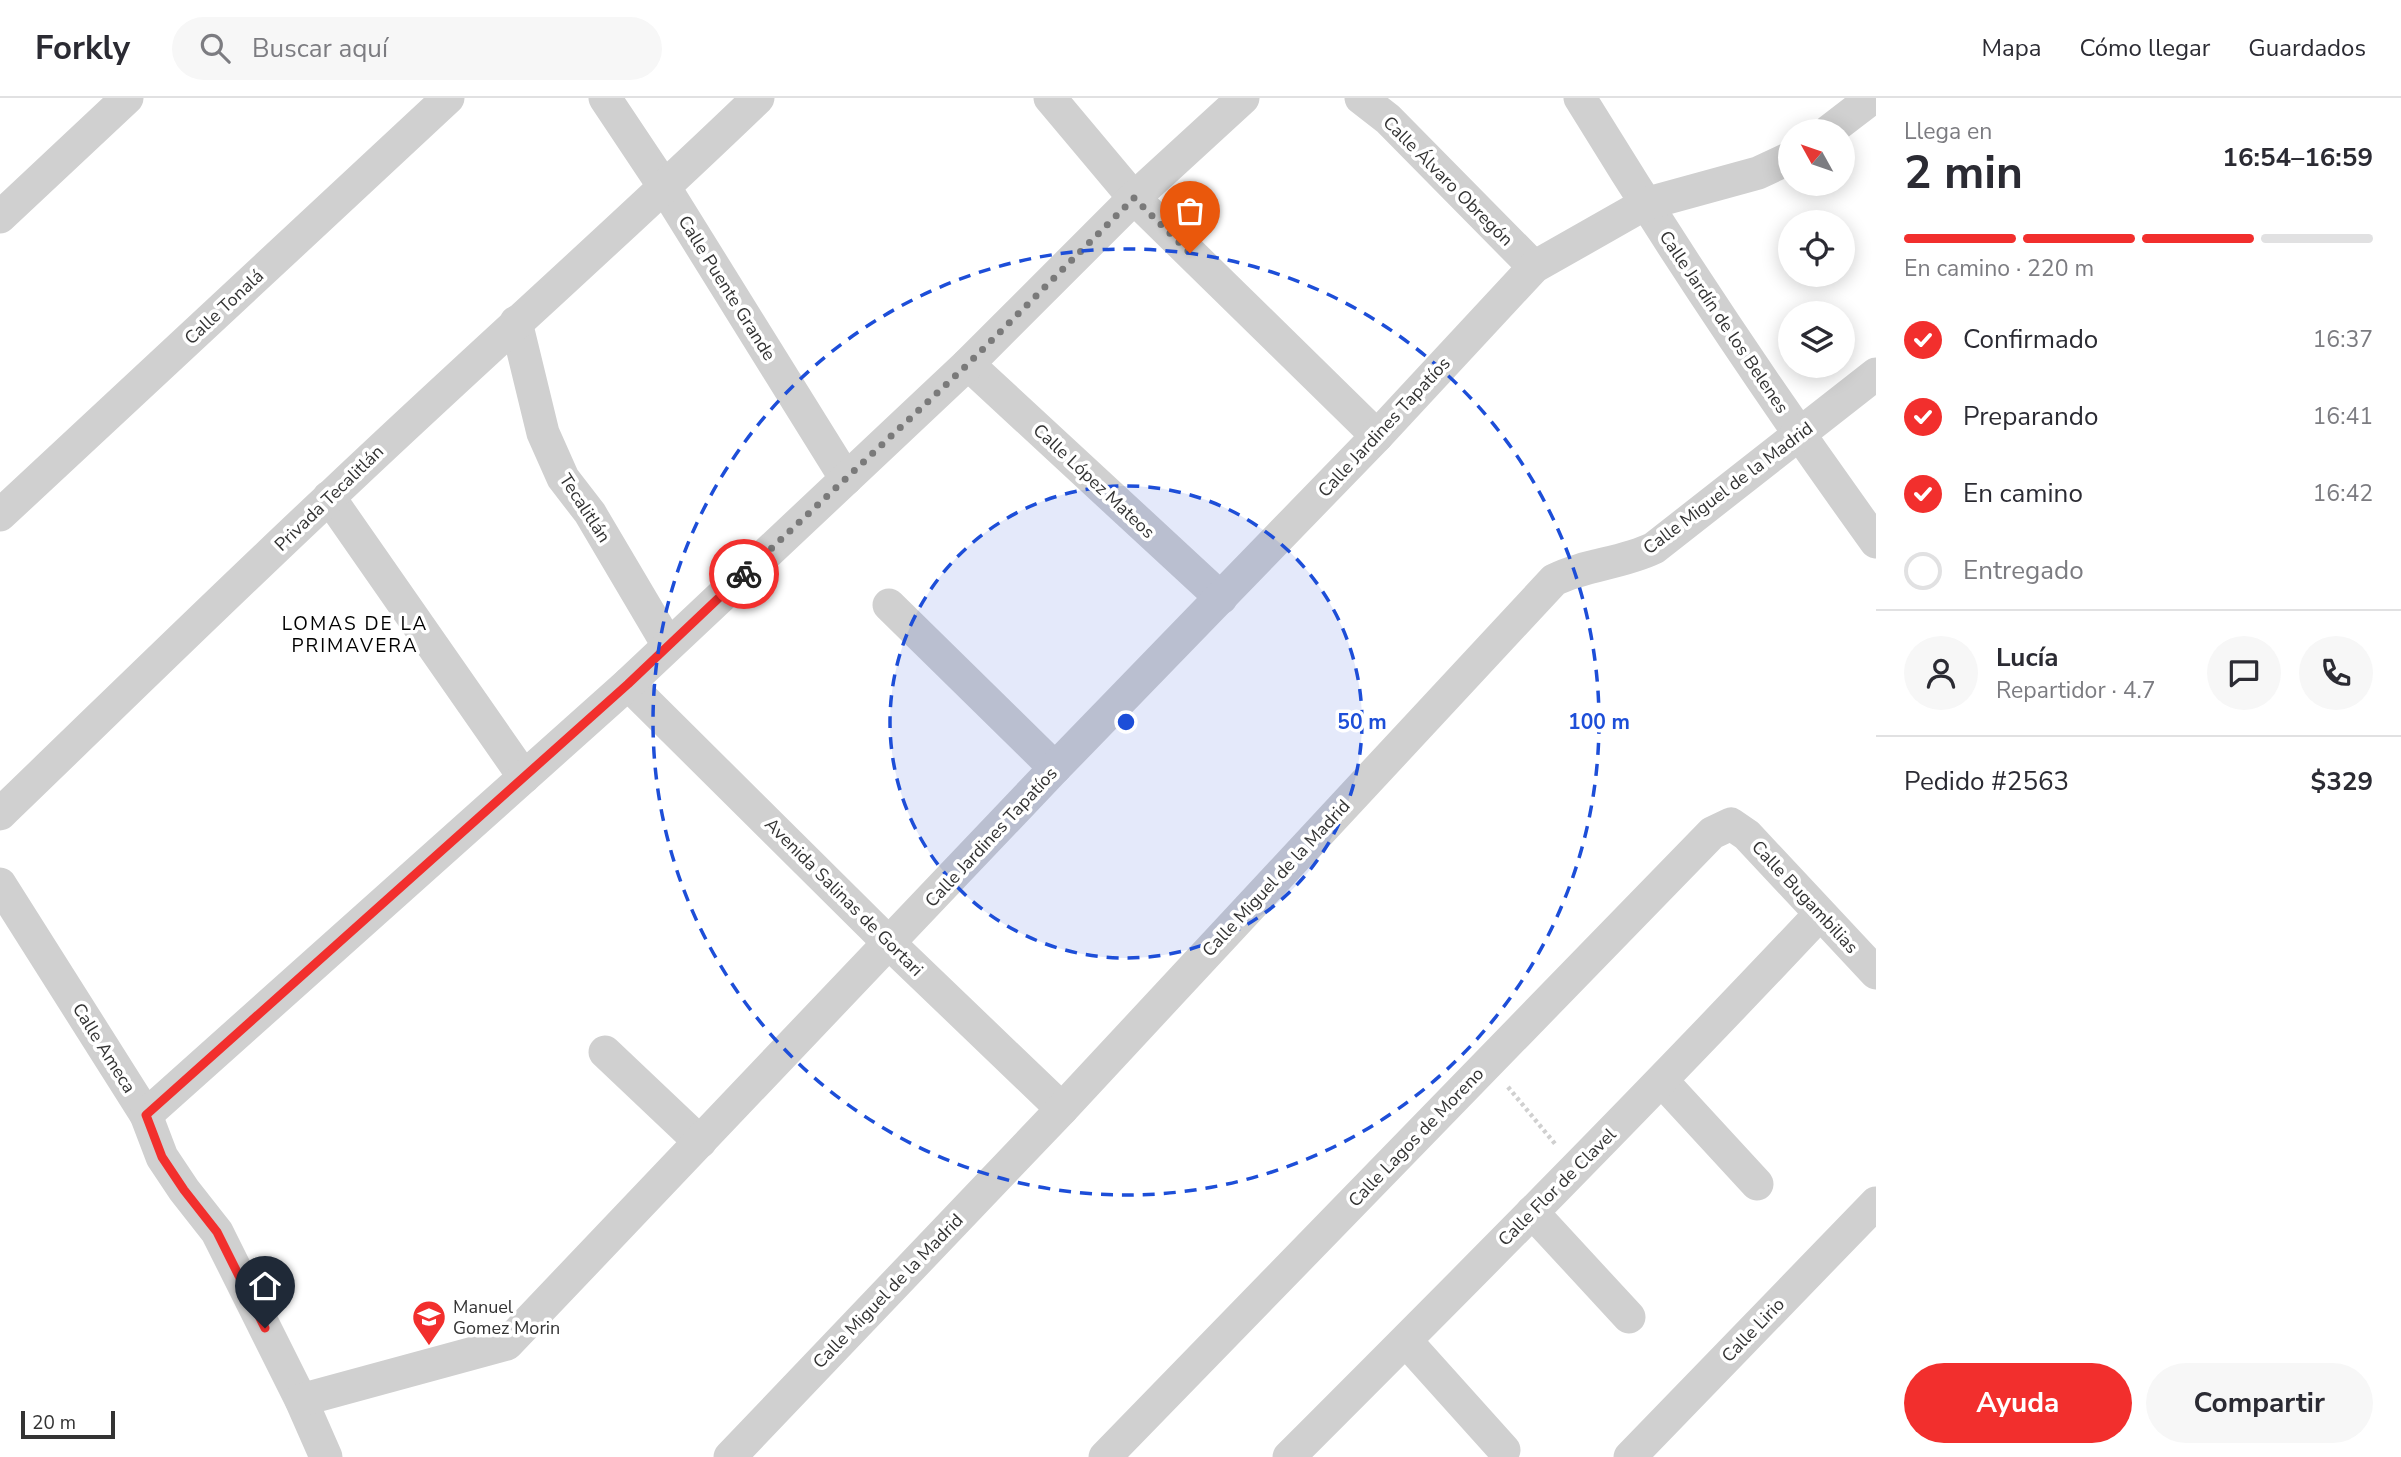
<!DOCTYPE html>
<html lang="es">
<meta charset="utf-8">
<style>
:root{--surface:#fff;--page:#f7f7f7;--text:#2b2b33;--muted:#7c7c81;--line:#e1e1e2;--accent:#f22f2d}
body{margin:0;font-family:"Nunito Sans",sans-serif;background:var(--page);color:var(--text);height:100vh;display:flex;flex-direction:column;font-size:26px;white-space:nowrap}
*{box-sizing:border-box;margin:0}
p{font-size:23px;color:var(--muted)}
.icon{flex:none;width:38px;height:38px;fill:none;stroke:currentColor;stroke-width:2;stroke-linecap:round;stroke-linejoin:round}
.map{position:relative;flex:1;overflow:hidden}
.details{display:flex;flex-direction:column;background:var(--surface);width:525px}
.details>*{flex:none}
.needle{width:46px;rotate:310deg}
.buttons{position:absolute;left:1778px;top:21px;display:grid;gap:14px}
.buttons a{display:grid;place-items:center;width:77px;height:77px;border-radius:50%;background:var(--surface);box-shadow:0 4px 18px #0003;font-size:35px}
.scale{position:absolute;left:21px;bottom:18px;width:94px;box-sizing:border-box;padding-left:7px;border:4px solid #333;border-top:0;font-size:19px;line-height:24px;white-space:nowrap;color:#333;-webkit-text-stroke:5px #fff;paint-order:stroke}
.pin{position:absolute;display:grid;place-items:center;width:60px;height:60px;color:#fff;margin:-72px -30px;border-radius:50% 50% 50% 0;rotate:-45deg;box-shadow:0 0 7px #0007}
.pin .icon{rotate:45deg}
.courier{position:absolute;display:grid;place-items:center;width:70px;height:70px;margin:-35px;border:5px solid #f22f2d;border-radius:50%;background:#fff;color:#222;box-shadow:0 2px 9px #0007}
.overview em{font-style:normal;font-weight:700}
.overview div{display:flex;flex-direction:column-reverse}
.overview{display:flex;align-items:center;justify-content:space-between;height:119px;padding:0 28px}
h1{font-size:46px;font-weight:700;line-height:52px}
.bar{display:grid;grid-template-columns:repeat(4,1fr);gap:10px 7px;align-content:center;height:84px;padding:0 28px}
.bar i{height:9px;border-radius:5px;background:var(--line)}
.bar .on{background:var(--accent)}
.bar p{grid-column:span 4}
.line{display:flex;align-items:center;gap:18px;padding:0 28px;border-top:2px solid var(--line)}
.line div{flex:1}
.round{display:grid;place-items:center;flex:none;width:74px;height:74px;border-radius:37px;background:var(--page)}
ol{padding:0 28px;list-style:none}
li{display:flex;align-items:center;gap:21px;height:77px}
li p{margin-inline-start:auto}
li .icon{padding:7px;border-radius:50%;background:var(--accent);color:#fff;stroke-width:4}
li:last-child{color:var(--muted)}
li i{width:38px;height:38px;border:4px solid var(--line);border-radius:50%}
.cta{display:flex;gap:14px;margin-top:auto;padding:14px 28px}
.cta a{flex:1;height:80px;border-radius:42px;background:var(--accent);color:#fff;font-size:28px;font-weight:700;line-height:80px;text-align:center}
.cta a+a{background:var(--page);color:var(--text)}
header{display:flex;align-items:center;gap:42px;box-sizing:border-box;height:98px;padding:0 35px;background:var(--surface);border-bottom:2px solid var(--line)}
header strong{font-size:33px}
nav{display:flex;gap:38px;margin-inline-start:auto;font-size:24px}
.search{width:490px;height:63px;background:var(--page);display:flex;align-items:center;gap:18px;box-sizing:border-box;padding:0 24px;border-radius:38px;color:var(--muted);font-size:26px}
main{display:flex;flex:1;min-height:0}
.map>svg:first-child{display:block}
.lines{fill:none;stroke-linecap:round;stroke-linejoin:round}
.path{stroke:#d0d0d0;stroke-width:4.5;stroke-dasharray:3.5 3.5;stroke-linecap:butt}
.minor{stroke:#d0d0d0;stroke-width:33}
.done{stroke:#7a7a7a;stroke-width:7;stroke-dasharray:0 12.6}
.route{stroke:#f22f2d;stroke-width:9}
.ring{fill:none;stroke:#1d4ed8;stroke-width:3.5;stroke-dasharray:12 9}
.labels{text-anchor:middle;stroke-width:7;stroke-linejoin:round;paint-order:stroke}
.street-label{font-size:18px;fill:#333;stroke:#fff}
.poi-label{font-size:18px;fill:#333;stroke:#fff;text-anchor:start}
.neighbourhood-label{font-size:19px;letter-spacing:2px;fill:#000;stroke:#fff}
.centre{fill:#1d4ed8;stroke:#fff;stroke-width:3.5}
.ring-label{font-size:21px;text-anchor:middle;font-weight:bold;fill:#1d4ed8;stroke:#fff;stroke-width:7;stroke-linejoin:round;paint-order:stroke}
</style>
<header>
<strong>Forkly</strong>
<div class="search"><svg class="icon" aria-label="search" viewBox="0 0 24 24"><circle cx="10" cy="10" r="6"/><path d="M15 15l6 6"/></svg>Buscar aquí</div>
<nav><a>Mapa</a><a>Cómo llegar</a><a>Guardados</a></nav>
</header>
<main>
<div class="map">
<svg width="1876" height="1359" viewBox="0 0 1876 1359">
<rect width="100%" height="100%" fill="#fff"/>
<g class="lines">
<polyline class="path" points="1508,989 1556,1047"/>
<g class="minor">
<polyline points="605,0 665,90 846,381"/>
<polyline points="1050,0 1134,100 1377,338"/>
<polyline points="1361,0 1388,21 1534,169"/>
<path d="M1580,0C1673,152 1772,300 1876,444"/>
<polyline points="1829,33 1872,0"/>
<polyline points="0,119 127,0"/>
<polyline points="516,224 543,335 563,380 590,415 668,547"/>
<polyline points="968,266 1221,500"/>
<polyline points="329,399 524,679"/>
<polyline points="0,417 448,0"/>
<polyline points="889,507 1055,670"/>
<polyline points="628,586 890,846 1062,1011"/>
<path d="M0,716C110,610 220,502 332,397C473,263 618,135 758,0"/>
<polyline points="0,786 146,1017 162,1059 184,1092 217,1134 301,1302 326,1359"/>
<polyline points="605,954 700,1044"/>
<polyline points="1663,984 1757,1086"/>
<polyline points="146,1017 628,586 968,266 1134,100 1243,0"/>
<polyline points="1532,1114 1629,1219"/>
<polyline points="1406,1243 1504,1352"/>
<polyline points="301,1302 507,1246 1055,670 1377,338 1534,169 1645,106 1758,75 1790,60"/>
<path d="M730,1359L1062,1011L1554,482C1586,466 1621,466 1654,450L1876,276"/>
<polyline points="1105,1359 1712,735 1731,726 1747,737 1876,875"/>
<path d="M1289,1359C1468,1180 1647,1000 1820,816"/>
<polyline points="1630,1359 1876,1105"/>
</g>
</g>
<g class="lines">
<polyline class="done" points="744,476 968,266 1134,100 1190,155"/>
<polyline class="route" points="265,1230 217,1134 184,1092 162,1059 146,1017 628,586 744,476"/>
</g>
<circle cx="1126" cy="624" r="236" fill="#1d4ed8" fill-opacity=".12"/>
<g class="ring">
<circle cx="1126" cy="624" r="236"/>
<circle cx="1126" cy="624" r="473"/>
</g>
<defs>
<g id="school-pin" transform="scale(1.75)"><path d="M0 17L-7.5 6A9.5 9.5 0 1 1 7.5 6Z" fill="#f22f2d" stroke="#fff"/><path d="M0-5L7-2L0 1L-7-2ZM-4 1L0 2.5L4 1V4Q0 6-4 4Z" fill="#fff"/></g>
</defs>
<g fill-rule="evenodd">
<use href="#school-pin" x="429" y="1219"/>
</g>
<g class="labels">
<g class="street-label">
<text transform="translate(1448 83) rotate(45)" y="6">Calle Álvaro Obregón</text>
<text transform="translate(727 190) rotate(58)" y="6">Calle Puente Grande</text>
<text transform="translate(224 209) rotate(-43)" y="6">Calle Tonalá</text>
<text transform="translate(1724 224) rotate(56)" y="6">Calle Jardín de los Belenes</text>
<text transform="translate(1384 329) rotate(-47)" y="6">Calle Jardines Tapatíos</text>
<text transform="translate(1094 383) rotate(43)" y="6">Calle López Mateos</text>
<text transform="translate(1728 390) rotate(-37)" y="6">Calle Miguel de la Madrid</text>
<text transform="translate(329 400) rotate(-44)" y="6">Privada Tecalitlán</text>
<text transform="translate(585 410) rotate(57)" y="6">Tecalitlán</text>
<text transform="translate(991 739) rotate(-47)" y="6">Calle Jardines Tapatíos</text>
<text transform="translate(1276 780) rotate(-47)" y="6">Calle Miguel de la Madrid</text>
<text transform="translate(844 799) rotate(45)" y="6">Avenida Salinas de Gortari</text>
<text transform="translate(1805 799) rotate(47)" y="6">Calle Bugambilias</text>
<text transform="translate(104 950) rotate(58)" y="6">Calle Ameca</text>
<text transform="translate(1416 1039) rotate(-46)" y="6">Calle Lagos de Moreno</text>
<text transform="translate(1557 1089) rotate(-45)" y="6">Calle Flor de Clavel</text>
<text transform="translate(888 1193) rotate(-46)" y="6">Calle Miguel de la Madrid</text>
<text transform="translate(1753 1232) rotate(-46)" y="6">Calle Lirio</text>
</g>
<g class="poi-label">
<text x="453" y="1215">Manuel<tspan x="453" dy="21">Gomez Morin</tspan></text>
</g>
<g class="neighbourhood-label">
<text x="355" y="532">LOMAS DE LA<tspan x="355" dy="22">PRIMAVERA</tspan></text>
</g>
</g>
<circle cx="1126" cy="624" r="10" class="centre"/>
<g class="ring-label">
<text x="1362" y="631">50 m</text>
<text x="1599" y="631">100 m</text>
</g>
</svg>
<div class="buttons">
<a><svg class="needle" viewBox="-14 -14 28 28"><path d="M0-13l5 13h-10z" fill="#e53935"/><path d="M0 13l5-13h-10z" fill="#7c7c81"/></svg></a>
<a><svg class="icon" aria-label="locate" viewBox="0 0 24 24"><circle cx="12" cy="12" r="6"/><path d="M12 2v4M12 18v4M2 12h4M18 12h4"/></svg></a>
<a><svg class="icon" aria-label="layers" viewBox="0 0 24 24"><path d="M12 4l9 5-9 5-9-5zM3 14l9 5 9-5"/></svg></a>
</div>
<div class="scale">20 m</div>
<div class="pin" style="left:1190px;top:155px;background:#ea580c"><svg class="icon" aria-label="bag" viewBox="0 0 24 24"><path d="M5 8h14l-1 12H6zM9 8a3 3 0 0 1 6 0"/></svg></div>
<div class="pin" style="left:265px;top:1230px;background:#1f2937"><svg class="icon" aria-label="home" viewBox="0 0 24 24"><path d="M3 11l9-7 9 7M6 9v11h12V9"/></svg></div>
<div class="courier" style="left:744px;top:476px"><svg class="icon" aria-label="bike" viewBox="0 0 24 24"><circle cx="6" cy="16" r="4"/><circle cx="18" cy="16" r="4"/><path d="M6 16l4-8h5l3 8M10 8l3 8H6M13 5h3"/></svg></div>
</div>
<section class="details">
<div class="overview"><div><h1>2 min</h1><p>Llega en</p></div><em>16:54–16:59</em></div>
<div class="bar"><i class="on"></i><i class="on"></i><i class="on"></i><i></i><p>En camino · 220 m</p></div>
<ol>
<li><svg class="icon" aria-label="check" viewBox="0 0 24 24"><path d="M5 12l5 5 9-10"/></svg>Confirmado<p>16:37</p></li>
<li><svg class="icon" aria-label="check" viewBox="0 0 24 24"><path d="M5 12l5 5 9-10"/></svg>Preparando<p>16:41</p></li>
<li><svg class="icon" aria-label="check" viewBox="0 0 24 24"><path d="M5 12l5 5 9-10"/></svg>En camino<p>16:42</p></li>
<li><i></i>Entregado</li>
</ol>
<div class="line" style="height:126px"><a class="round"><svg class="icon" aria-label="person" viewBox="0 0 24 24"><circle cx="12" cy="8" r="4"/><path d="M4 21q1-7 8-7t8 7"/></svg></a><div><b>Lucía</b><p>Repartidor · 4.7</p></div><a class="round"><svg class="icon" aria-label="chat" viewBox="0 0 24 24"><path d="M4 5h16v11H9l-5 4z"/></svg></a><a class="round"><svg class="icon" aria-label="phone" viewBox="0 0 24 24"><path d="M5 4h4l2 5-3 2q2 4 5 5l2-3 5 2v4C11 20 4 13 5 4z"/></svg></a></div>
<div class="line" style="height:91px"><div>Pedido #2563</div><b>$329</b></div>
<div class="cta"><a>Ayuda</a><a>Compartir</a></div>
</section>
</main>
